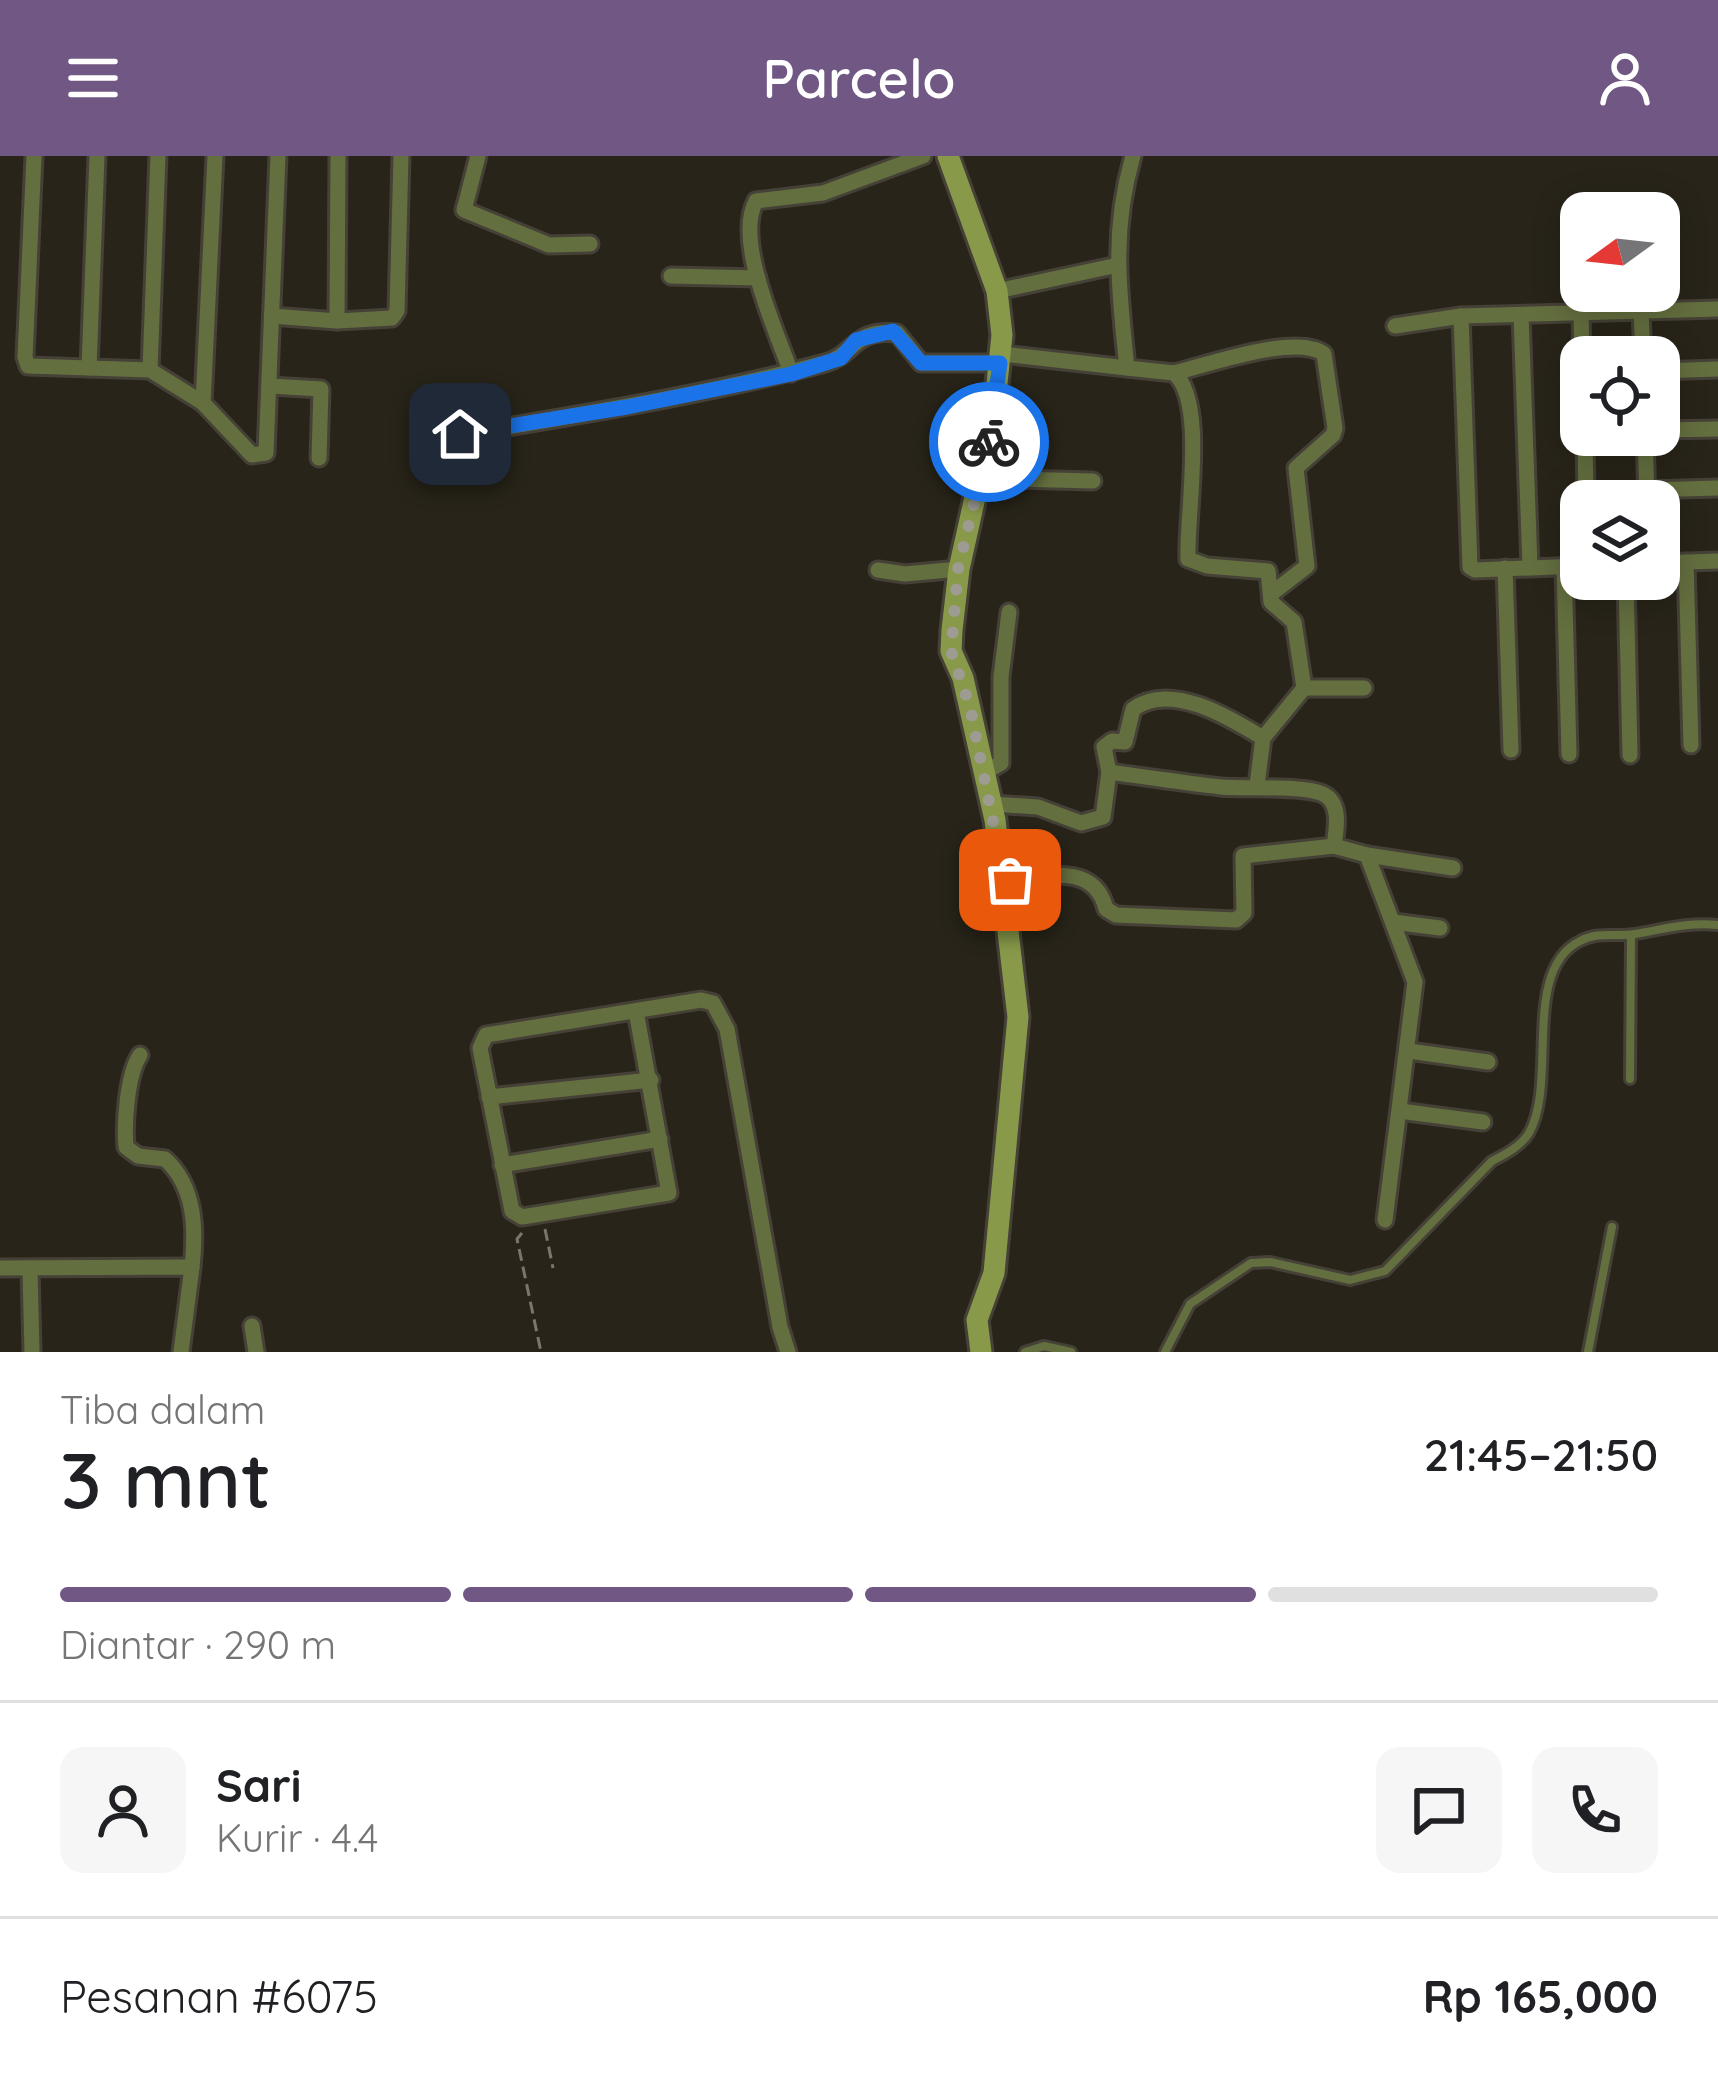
<!DOCTYPE html>
<html lang="id">
<meta charset="utf-8">
<style>
:root{--surface:#fff;--page:#f6f6f6;--text:#202124;--muted:#757577;--line:#e0e0e0;--accent:#715884}
body{margin:0;font-family:Quicksand,sans-serif;background:var(--page);color:var(--text);height:100vh;display:flex;flex-direction:column;font-size:45px;white-space:nowrap}
*{box-sizing:border-box;margin:0}
p{font-size:39px;color:var(--muted)}
.icon{flex:none;width:66px;height:66px;fill:none;stroke:currentColor;stroke-width:2;stroke-linecap:round;stroke-linejoin:round}
.map{position:relative;height:1196px;overflow:hidden}
.details{display:flex;flex-direction:column;background:var(--surface);flex:1}
.details>*{flex:none}
.needle{width:78px;rotate:255deg}
.controls{position:absolute;left:1560px;top:36px;display:grid;gap:24px}
.controls a{display:grid;place-items:center;width:120px;height:120px;border-radius:24px;background:var(--surface);box-shadow:0 6px 30px #0003;font-size:60px}
.pin{position:absolute;display:grid;place-items:center;width:102px;height:102px;color:#fff;margin:-51px;border-radius:24px;box-shadow:0 6px 18px #0006}
.courier{position:absolute;display:grid;place-items:center;width:120px;height:120px;margin:-60px;border:9px solid #1a73e8;border-radius:50%;background:#fff;color:#222;box-shadow:0 3px 15px #0007}
.head em{font-style:normal;font-weight:600}
.head div{display:flex;flex-direction:column-reverse}
.head{display:flex;align-items:center;justify-content:space-between;height:204px;padding:0 60px}
h1{font-size:78px;font-weight:600;line-height:90px}
.bar{display:grid;grid-template-columns:repeat(4,1fr);gap:18px 12px;align-content:center;height:144px;padding:0 60px}
.bar i{height:15px;border-radius:9px;background:var(--line)}
.bar .active{background:var(--accent)}
.bar p{grid-column:span 4}
.line{display:flex;align-items:center;gap:30px;padding:0 60px;border-top:3px solid var(--line)}
.line div{flex:1}
.round{display:grid;place-items:center;flex:none;width:126px;height:126px;border-radius:24px;background:var(--page)}
header{display:flex;justify-content:space-between;align-items:center;height:156px;padding:0 60px;background:var(--accent);color:#fff;font-size:54px;font-weight:600}
.map>svg:first-child{display:block}
.lines{fill:none;stroke-linecap:round;stroke-linejoin:round}
.lane-casing{stroke:#454137;stroke-width:14}
.street-casing{stroke:#454137;stroke-width:21}
.secondary-casing{stroke:#454137;stroke-width:27}
.path{stroke:#7a766d;stroke-width:3;stroke-dasharray:12 6;stroke-linecap:butt}
.lane{stroke:#646f3f;stroke-width:8}
.street{stroke:#646f3f;stroke-width:15}
.secondary{stroke:#889a4a;stroke-width:21}
.done{stroke:#9e9b93;stroke-width:12;stroke-dasharray:0 21.6}
.route{stroke:#1a73e8;stroke-width:15}
</style>
<header><svg class="icon" aria-label="menu" viewBox="0 0 24 24"><path d="M4 6h16M4 12h16M4 18h16"/></svg>Parcelo<svg class="icon" aria-label="person" viewBox="0 0 24 24"><circle cx="12" cy="8" r="4"/><path d="M4 21q1-7 8-7t8 7"/></svg></header>
<div class="map">
<svg width="1718" height="1196" viewBox="0 0 1718 1196">
<rect width="100%" height="100%" fill="#282419"/>
<g class="lines">
<g class="lane-casing">
<g id="lane">
<polyline points="1630,923 1631,779"/>
<polyline points="1025,1196 1044,1190 1071,1196"/>
<path d="M1165,1196L1190,1148L1251,1107L1270,1106L1350,1124L1385,1115L1492,1005C1506,998 1521,990 1529,977C1558,926 1521,814 1580,785C1599,775 1616,781 1635,778C1665,773 1688,766 1718,769"/>
<polyline points="1588,1196 1612,1071"/>
</g>
</g>
<g class="street-casing">
<g id="street">
<polyline points="34,0 25,201 28,210 150,214 203,247 215,0"/>
<polyline points="478,0 464,54 549,89 590,88"/>
<polyline points="671,120 758,122"/>
<polyline points="997,135 1118,109"/>
<polyline points="1641,155 1643,201"/>
<polyline points="1581,157 1582,201"/>
<polyline points="1521,159 1530,411"/>
<polyline points="272,160 337,165 338,0"/>
<polyline points="1461,160 1470,411 1475,414 1581,410"/>
<polyline points="337,165 392,162 397,155 401,0"/>
<polyline points="1395,170 1461,160 1718,153"/>
<path d="M1002,198L1127,212C1119,135 1111,75 1133,0"/>
<polyline points="89,212 97,0"/>
<path d="M1127,212L1174,217C1207,245 1186,360 1188,403L1207,410L1268,415L1271,446L1294,466L1304,532H1364"/>
<polyline points="150,214 158,0"/>
<polyline points="1659,215 1718,213"/>
<path d="M791,217C777,176 734,85 756,45L823,37L923,0"/>
<path d="M1174,217C1207,209 1297,177 1324,198L1335,272L1333,279L1296,312L1307,410L1271,438"/>
<polyline points="270,230 321,233 319,302"/>
<polyline points="203,247 252,299 266,297 278,0"/>
<polyline points="1659,274 1718,273"/>
<path d="M460,279C582,258 705,239 825,207C855,199 853,172 897,177L921,207H1000"/>
<polyline points="1585,279 1586,345"/>
<polyline points="1645,279 1647,345"/>
<polyline points="980,322 1093,325"/>
<polyline points="1647,334 1718,332"/>
<polyline points="1686,406 1691,589"/>
<polyline points="1659,407 1718,405"/>
<polyline points="1564,410 1569,598"/>
<polyline points="1505,412 1511,594"/>
<polyline points="878,414 905,418 959,413"/>
<polyline points="1626,423 1630,599"/>
<polyline points="983,608 989,614 1001,607 1001,521 1009,456"/>
<path d="M1109,616C1146,621 1184,627 1221,631C1244,633 1304,629 1323,638C1342,647 1336,674 1334,690"/>
<polyline points="1257,629 1263,582 1304,532"/>
<path d="M992,648L1038,651L1081,667L1103,661L1109,616L1104,591L1112,585L1125,586L1133,553C1171,525 1230,562 1263,582"/>
<polyline points="1367,699 1453,712"/>
<path d="M1005,725C1041,722 1094,704 1106,753L1116,759L1236,764L1244,757L1243,700L1334,690L1367,699L1415,826L1385,1064"/>
<polyline points="1393,766 1440,772"/>
<polyline points="636,855 669,1037 522,1061 512,1055 480,892 486,879 701,844 713,847 727,873 780,1171 788,1196"/>
<polyline points="1409,895 1488,906"/>
<path d="M140,899C127,919 124,967 126,991L138,1000L165,1003C196,1031 196,1075 192,1111"/>
<polyline points="489,941 651,924"/>
<polyline points="1400,955 1483,966"/>
<polyline points="502,1009 660,983"/>
<polyline points="0,1112 192,1111 181,1196"/>
<polyline points="30,1113 32,1196"/>
<polyline points="252,1170 256,1196"/>
</g>
</g>
<g class="secondary-casing">
<polyline id="secondary" points="948,0 997,135 1002,179 994,256 959,413 952,474 951,495 963,522 995,664 1018,861 994,1117 977,1164 981,1196"/>
</g>
<g class="path">
<polyline points="545,1073 553,1112"/>
<polyline points="522,1077 517,1083 541,1196"/>
</g>
<use href="#lane" class="lane"/>
<use href="#street" class="street"/>
<use href="#secondary" class="secondary"/>
</g>
<g class="lines">
<polyline class="done" points="989,286 958,413 951,495 970,551 1005,725 1010,724"/>
<polyline class="route" points="460,278 627,251 791,218 841,202 856,184 893,175 921,207 1000,207 989,286"/>
</g>
</svg>
<div class="controls">
<a><svg class="needle" viewBox="-14 -14 28 28"><path d="M0-13l5 13h-10z" fill="#e53935"/><path d="M0 13l5-13h-10z" fill="#757577"/></svg></a>
<a><svg class="icon" aria-label="locate" viewBox="0 0 24 24"><circle cx="12" cy="12" r="6"/><path d="M12 2v4M12 18v4M2 12h4M18 12h4"/></svg></a>
<a><svg class="icon" aria-label="layers" viewBox="0 0 24 24"><path d="M12 4l9 5-9 5-9-5zM3 14l9 5 9-5"/></svg></a>
</div>
<div class="pin" style="left:1010px;top:724px;background:#ea580c"><svg class="icon" aria-label="bag" viewBox="0 0 24 24"><path d="M5 8h14l-1 12H6zM9 8a3 3 0 0 1 6 0"/></svg></div>
<div class="pin" style="left:460px;top:278px;background:#1f2937"><svg class="icon" aria-label="home" viewBox="0 0 24 24"><path d="M3 11l9-7 9 7M6 9v11h12V9"/></svg></div>
<div class="courier" style="left:989px;top:286px"><svg class="icon" aria-label="bike" viewBox="0 0 24 24"><circle cx="6" cy="16" r="4"/><circle cx="18" cy="16" r="4"/><path d="M6 16l4-8h5l3 8M10 8l3 8H6M13 5h3"/></svg></div>
</div>
<section class="details">
<div class="head"><div><h1>3 mnt</h1><p>Tiba dalam</p></div><em>21:45–21:50</em></div>
<div class="bar"><i class="active"></i><i class="active"></i><i class="active"></i><i></i><p>Diantar · 290 m</p></div>
<div class="line" style="height:216px"><a class="round"><svg class="icon" aria-label="person" viewBox="0 0 24 24"><circle cx="12" cy="8" r="4"/><path d="M4 21q1-7 8-7t8 7"/></svg></a><div><b>Sari</b><p>Kurir · 4.4</p></div><a class="round"><svg class="icon" aria-label="chat" viewBox="0 0 24 24"><path d="M4 5h16v11H9l-5 4z"/></svg></a><a class="round"><svg class="icon" aria-label="phone" viewBox="0 0 24 24"><path d="M5 4h4l2 5-3 2q2 4 5 5l2-3 5 2v4C11 20 4 13 5 4z"/></svg></a></div>
<div class="line" style="height:156px"><div>Pesanan #6075</div><b>Rp 165,000</b></div>
</section>
